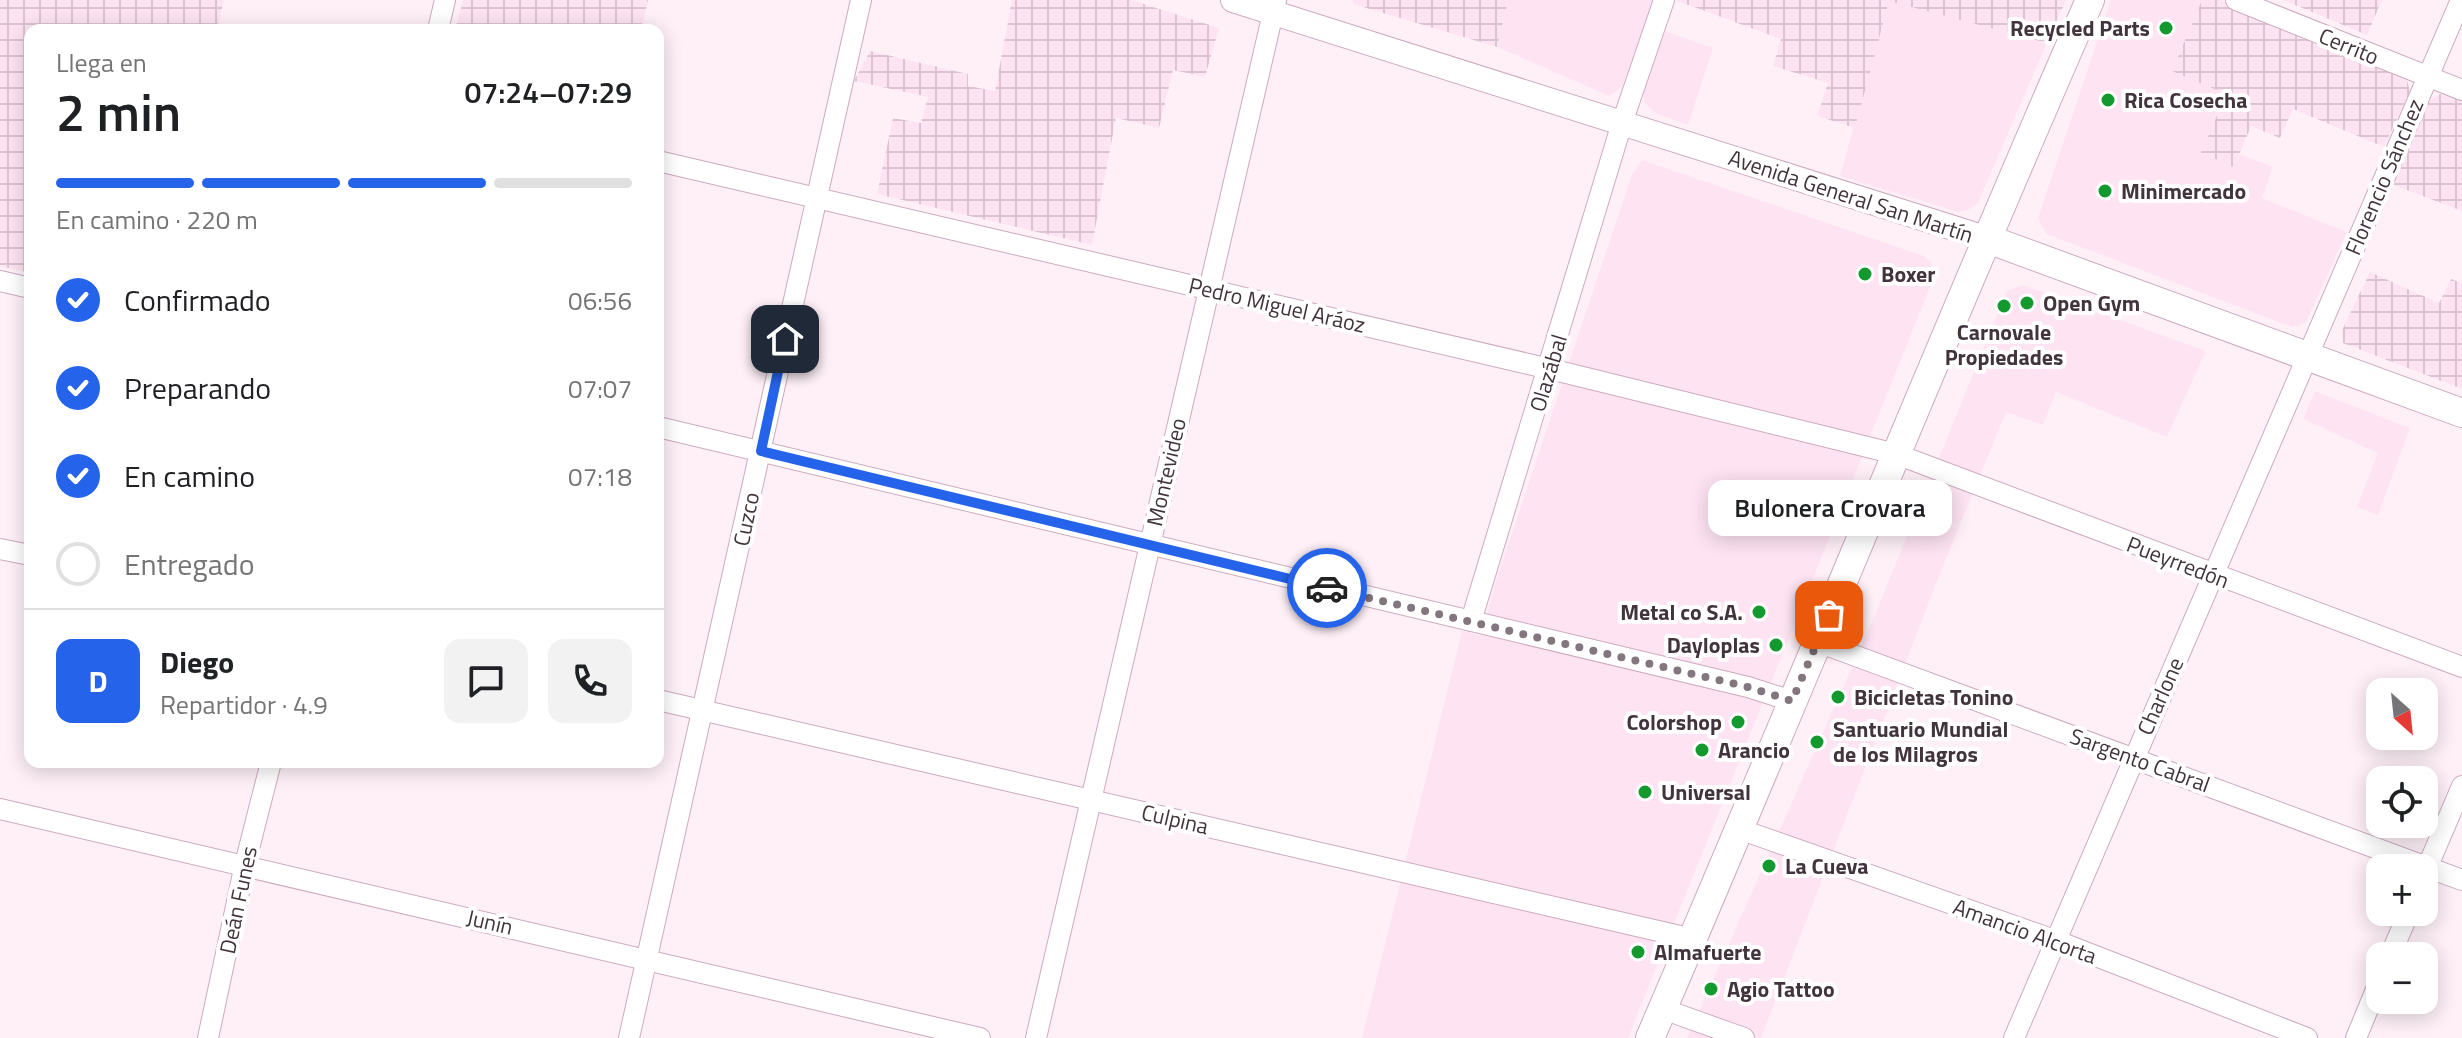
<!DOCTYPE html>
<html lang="es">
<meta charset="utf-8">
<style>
:root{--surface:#fff;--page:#f2f2f2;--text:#202124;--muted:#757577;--line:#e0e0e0;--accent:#2563eb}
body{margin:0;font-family:"Titillium Web",sans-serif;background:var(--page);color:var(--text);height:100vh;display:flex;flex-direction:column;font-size:30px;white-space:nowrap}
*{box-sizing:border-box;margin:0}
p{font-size:26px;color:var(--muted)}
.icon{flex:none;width:44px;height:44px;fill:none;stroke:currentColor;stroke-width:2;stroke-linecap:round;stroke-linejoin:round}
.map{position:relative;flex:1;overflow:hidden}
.side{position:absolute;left:24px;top:24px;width:640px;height:744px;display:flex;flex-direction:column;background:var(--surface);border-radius:16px;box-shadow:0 4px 20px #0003}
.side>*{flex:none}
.needle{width:52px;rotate:153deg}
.tools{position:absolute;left:2366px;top:678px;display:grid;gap:16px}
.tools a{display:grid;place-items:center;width:72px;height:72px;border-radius:16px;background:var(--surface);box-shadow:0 4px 20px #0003;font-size:40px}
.pin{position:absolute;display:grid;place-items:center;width:68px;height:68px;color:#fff;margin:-34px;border-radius:16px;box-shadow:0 4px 12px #0006}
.courier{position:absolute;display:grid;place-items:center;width:80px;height:80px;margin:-40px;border:6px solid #2563eb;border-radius:50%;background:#fff;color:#222;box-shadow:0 2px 10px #0007}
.bubble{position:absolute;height:56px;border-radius:16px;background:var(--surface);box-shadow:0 4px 20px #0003;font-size:26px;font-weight:600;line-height:56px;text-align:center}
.head em{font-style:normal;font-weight:600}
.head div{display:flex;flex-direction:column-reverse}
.head{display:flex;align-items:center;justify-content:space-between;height:136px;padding:0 32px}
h1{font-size:52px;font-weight:600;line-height:60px}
.bar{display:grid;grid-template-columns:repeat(4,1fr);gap:12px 8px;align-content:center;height:96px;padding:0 32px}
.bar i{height:10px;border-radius:6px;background:var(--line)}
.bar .current{background:var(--accent)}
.bar p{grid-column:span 4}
.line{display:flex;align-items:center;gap:20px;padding:0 32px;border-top:2px solid var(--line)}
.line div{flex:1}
.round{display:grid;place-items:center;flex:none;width:84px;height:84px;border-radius:16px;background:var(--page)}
ol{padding:0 32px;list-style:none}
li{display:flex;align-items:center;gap:24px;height:88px}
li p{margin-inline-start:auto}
li .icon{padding:8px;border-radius:50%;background:var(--accent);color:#fff;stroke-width:4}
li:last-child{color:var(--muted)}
li i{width:44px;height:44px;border:4px solid var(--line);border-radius:50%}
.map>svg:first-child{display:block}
.built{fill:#fee4f3}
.industrial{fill:url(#industrial-grid)}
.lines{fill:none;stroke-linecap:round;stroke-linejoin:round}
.minor-casing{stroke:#cdaabe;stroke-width:22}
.tertiary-casing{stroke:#cdaabe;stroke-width:26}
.secondary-casing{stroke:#cdaabe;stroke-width:30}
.minor{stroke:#fff;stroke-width:20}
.tertiary{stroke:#fff;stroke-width:24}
.secondary{stroke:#fff;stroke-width:28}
.done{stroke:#84767e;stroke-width:8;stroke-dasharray:0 14.4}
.route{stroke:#2563eb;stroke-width:10}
.poi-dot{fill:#14992e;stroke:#fff;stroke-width:3}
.labels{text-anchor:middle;stroke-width:8;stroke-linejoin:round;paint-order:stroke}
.poi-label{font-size:22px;font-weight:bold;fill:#42343c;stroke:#fff;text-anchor:start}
.street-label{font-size:22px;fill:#42343c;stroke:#fff}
</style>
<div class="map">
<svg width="2462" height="1038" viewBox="0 0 2462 1038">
<defs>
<pattern id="industrial-grid" width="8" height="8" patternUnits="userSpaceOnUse" patternTransform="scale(2)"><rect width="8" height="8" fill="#fee4f3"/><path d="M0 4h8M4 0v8" fill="none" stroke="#dbc4d1"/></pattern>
</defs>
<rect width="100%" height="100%" fill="#fff0f8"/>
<g class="built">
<polygon points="1508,0 1653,0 1622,87 1609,96 1497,47"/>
<polygon points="1889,0 2047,43 1978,203 1968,210 1958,212 1840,176"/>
<polygon points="2111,0 2202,0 2173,71 2226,94 2234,166 2240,154 2273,167 2262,198 2347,232 2306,322 2298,326 2292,327 2046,234 2038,218"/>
<polygon points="1665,31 1713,48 1688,125 1655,113 1644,102 1643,94"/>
<polygon points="1642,160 1924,256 1931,262 1935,275 1628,1038 1362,1038 1462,631 1481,636 1494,587 1632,174"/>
<polygon points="2023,285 2206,351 2167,437 2056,392 2043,425 2006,412 1941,571 1761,1038 1687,1038 1869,629 2007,291"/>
<polygon points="2315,391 2410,428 2378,515 2357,507 2378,453 2303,419"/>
</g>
<g class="industrial">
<polygon points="0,0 224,0 217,30 30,30 30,273 0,266"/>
<polygon points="463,0 648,0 641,30 455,30"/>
<polygon points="1012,0 1131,0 1219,28 1205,77 1173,70 1159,128 1116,118 1092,245 877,194 893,118 921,123 928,97 854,81 870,51 968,74 968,86 995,91"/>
<polygon points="1353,0 1508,0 1497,47 1353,4"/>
<polygon points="1675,0 2066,0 2047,43 1889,1 1855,128 1817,116 1828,83 1773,66 1781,39"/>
<polygon points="2202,0 2220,0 2406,77 2410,91 2384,147 2293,109 2280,138 2251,126 2234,167 2201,153 2226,94 2172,71"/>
<polygon points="2283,0 2382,0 2367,35"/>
<polygon points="2444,92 2462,96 2462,211 2391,184 2428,101"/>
<polygon points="2370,272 2439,303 2451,279 2462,283 2462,389 2343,343 2342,330"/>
</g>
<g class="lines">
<g class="minor-casing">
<g id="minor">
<polyline points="2236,0 2462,90"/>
<polyline points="438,30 445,0"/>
<polyline points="658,161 1550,369 1896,454 2462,667"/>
<polyline points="0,281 30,288"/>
<polyline points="658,427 1748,687 1792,701"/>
<polyline points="0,549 30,555"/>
<polyline points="1471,621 1622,123 1664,0"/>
<polyline points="1818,642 2462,880"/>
<polyline points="658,700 1693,939"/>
<polyline points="0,809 980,1038"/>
<polyline points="1742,830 2057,941 2307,1038"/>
<polyline points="2424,875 2462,786"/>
<polyline points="2390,956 2409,912"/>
<polyline points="1663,1009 1744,1038"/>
<polyline points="208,1038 245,864 271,762"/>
<polyline points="629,1038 861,0"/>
<polyline points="1036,1038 1276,0"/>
<polyline points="2014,1038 2461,0"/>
<polyline points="2356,1038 2380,980"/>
</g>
</g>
<g class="tertiary-casing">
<polyline id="tertiary" points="1233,0 1985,238"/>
</g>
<g class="secondary-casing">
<g id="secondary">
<polyline points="1985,238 2462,413"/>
<path d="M1650,1038C1799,693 1939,344 2090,0"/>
</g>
</g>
<use href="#minor" class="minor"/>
<use href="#tertiary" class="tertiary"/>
<use href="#secondary" class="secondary"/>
</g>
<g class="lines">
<polyline class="done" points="1327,588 1748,687 1792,701 1829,615"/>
<polyline class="route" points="785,339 761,451 1327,588"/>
</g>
<g class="poi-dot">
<circle cx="2166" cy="28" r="8"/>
<circle cx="2108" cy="100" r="8"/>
<circle cx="2105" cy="191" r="8"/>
<circle cx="1865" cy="274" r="8"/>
<circle cx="2027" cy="303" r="8"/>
<circle cx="2004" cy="306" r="8"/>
<circle cx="1759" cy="612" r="8"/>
<circle cx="1776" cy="645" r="8"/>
<circle cx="1838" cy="697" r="8"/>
<circle cx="1738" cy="722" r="8"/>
<circle cx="1817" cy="742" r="8"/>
<circle cx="1702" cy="750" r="8"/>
<circle cx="1645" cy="792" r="8"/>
<circle cx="1769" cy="866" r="8"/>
<circle cx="1638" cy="952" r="8"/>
<circle cx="1711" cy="989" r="8"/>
</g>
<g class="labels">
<g class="poi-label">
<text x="2150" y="36" text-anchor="end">Recycled Parts</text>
<text x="2124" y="108">Rica Cosecha</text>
<text x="2121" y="199">Minimercado</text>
<text x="1881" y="282">Boxer</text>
<text x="2043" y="311">Open Gym</text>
<text x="2004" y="340" text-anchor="middle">Carnovale<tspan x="2004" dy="25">Propiedades</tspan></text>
<text x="1743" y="620" text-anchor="end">Metal co S.A.</text>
<text x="1760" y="653" text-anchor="end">Dayloplas</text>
<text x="1854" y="705">Bicicletas Tonino</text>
<text x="1722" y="730" text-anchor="end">Colorshop</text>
<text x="1833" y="737">Santuario Mundial<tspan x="1833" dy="25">de los Milagros</tspan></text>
<text x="1718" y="758">Arancio</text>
<text x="1661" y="800">Universal</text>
<text x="1785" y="874">La Cueva</text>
<text x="1654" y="960">Almafuerte</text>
<text x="1727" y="997">Agio Tattoo</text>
</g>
<g class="street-label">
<text transform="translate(2349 46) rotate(22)" y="8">Cerrito</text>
<text transform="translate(2384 177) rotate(-67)" y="8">Florencio Sánchez</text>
<text transform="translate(1851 196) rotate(18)" y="8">Avenida General San Martín</text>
<text transform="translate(1277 305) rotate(13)" y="8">Pedro Miguel Aráoz</text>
<text transform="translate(1548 373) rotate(-73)" y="8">Olazábal</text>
<text transform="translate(1166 472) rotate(-77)" y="8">Montevideo</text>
<text transform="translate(746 519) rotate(-78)" y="8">Cuzco</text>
<text transform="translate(2178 562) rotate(21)" y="8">Pueyrredón</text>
<text transform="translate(2160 696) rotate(-66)" y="8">Charlone</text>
<text transform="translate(2140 760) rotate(20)" y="8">Sargento Cabral</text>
<text transform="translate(1175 819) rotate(13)" y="8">Culpina</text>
<text transform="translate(238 900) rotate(-78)" y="8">Deán Funes</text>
<text transform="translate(490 922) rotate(13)" y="8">Junín</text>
<text transform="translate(2025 931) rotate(20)" y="8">Amancio Alcorta</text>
</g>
</g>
</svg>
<div class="tools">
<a><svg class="needle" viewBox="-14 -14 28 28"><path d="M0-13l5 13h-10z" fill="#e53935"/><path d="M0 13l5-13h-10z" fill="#757577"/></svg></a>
<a><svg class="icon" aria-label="locate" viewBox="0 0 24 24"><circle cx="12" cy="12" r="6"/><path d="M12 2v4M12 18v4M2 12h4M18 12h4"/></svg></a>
<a>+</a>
<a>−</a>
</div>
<div class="pin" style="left:1829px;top:615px;background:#ea580c"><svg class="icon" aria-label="bag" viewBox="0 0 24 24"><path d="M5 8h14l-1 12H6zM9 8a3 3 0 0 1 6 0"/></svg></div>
<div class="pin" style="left:785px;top:339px;background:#1f2937"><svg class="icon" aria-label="home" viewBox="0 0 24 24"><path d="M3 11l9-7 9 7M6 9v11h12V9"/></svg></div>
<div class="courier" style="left:1327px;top:588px"><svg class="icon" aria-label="car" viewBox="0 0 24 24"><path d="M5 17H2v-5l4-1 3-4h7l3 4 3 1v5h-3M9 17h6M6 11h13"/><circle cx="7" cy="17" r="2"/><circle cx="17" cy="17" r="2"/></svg></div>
<div class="bubble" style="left:1708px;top:480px;width:244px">Bulonera Crovara</div>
<section class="side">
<div class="head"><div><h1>2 min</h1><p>Llega en</p></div><em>07:24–07:29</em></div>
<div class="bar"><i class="current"></i><i class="current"></i><i class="current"></i><i></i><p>En camino · 220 m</p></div>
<ol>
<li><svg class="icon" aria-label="check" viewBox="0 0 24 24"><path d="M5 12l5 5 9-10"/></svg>Confirmado<p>06:56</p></li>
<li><svg class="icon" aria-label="check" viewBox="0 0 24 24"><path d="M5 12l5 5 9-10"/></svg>Preparando<p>07:07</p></li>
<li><svg class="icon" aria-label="check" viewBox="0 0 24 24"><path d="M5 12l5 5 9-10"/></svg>En camino<p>07:18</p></li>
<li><i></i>Entregado</li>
</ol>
<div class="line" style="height:144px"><b class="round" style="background:var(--accent);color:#fff">D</b><div><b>Diego</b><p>Repartidor · 4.9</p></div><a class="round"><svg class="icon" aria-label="chat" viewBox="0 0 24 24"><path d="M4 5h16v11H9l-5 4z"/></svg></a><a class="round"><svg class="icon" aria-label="phone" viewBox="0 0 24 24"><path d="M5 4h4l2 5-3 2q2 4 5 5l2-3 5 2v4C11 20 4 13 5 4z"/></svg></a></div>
</section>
</div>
